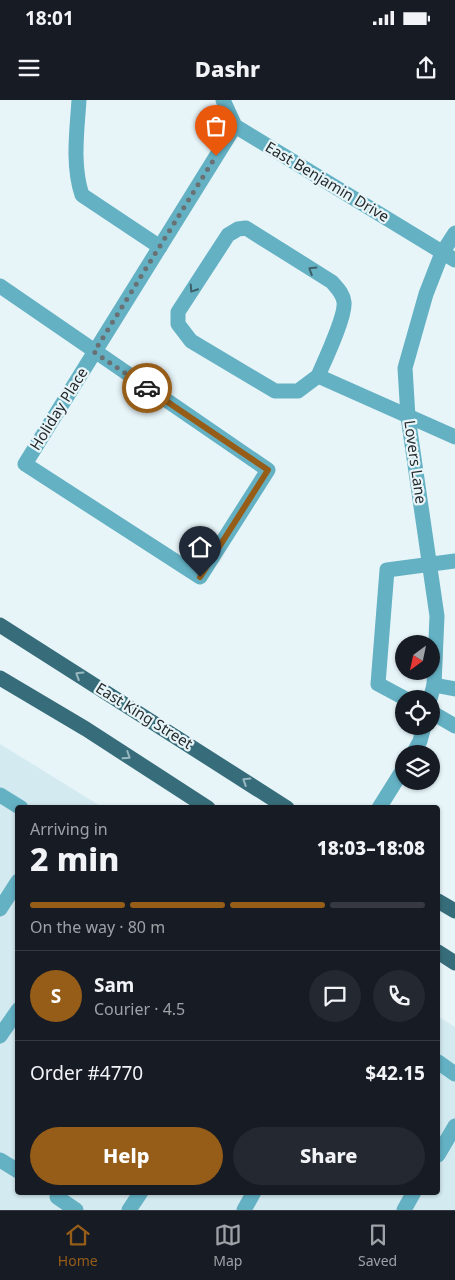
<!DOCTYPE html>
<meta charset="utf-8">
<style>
:root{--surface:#171b24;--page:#242831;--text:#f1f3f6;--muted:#9ea1a6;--line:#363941;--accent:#965d19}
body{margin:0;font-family:"Noto Sans",sans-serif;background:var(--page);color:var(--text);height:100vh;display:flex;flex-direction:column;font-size:19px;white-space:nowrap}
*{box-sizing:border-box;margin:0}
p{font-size:16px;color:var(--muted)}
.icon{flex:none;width:28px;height:28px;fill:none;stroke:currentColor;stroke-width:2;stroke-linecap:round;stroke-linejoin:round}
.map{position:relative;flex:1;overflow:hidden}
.side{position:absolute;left:15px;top:705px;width:425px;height:390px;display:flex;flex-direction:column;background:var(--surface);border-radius:5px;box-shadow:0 1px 4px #0004}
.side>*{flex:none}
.needle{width:32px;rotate:213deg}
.fabs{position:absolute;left:395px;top:535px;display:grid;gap:10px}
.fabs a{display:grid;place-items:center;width:45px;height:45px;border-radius:50%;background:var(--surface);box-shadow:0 1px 4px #0004;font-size:25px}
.pin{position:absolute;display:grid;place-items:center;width:42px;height:42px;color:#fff;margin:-51px -21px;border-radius:50% 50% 50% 0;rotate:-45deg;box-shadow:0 0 5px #0007}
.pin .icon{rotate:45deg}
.courier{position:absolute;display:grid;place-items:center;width:50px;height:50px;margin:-25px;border:4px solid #965d19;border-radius:50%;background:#fff;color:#222;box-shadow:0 1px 6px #0007}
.overview em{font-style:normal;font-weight:800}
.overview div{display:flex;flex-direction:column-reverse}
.overview{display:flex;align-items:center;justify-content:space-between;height:85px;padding:0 15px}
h1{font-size:32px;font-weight:800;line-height:38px}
.bar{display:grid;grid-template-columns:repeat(4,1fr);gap:8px 5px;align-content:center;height:60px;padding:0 15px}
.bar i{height:6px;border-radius:4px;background:var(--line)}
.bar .selected{background:var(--accent)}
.bar p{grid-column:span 4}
.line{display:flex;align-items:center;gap:12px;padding:0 15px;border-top:1px solid var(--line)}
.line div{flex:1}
.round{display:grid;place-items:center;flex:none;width:52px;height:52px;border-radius:26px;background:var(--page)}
.button{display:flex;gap:10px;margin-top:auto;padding:10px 15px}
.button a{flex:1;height:58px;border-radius:30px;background:var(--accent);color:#fff;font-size:20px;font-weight:800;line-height:58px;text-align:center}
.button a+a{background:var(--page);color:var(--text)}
.status{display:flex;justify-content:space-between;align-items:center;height:35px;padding:0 25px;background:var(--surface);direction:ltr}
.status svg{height:14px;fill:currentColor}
header{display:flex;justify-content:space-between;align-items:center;height:65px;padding:0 15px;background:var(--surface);font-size:22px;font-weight:800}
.menu{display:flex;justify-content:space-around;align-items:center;height:70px;border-top:1px solid var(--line);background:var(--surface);font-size:14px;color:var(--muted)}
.menu a{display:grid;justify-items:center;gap:2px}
.menu .selected{color:var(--accent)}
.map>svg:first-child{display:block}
.built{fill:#d3eaf0}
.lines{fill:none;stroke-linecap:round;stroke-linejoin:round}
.minor{stroke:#64b1c4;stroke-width:15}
.major{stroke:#376d7a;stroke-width:15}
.oneway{stroke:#3e6069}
.oneway2{stroke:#98b8c0}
.done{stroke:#697174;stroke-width:5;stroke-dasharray:0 9}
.route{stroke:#965d19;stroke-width:6}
.labels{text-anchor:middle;stroke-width:4.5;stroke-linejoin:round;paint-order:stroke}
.street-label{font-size:15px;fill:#252a2c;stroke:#e7f5f9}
</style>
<div class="status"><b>18:01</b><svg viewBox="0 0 49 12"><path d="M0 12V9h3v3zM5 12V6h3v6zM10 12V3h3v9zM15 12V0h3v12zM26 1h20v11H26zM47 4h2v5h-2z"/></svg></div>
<header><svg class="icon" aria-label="menu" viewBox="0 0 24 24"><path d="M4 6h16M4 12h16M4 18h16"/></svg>Dashr<svg class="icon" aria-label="share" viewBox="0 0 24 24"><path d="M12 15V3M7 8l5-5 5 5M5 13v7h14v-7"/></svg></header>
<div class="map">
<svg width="455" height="1110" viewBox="0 0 455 1110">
<rect width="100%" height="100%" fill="#e7f5f9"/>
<polygon class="built" points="0,644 102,707 18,708 18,1092 438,1092 438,916 455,927 455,1110 0,1110"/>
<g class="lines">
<g class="minor">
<path d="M79,0C77,31 72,65 82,95L160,147"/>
<polyline points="223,0 235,26 455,160"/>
<polyline points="0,186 268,370 200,477 25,364 235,26"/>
<path d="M318,276L298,291H275L191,241L178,224V212L228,135L238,129L246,128L332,182C337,188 343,193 344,202C346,216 324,262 318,276L455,337"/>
<polyline points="434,585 455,589"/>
<polyline points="406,599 378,584 387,470 455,461"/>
<polyline points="430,599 434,585 437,516 408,317 405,268 426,194 442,153 455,133"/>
<polyline points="431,612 455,626"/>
<polyline points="413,654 420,641 424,626"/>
<polyline points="0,695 21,708"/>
<polyline points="379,708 404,668"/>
<polyline points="0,809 18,781"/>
<polyline points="0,936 18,910"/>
<polyline points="438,962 455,974"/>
<polyline points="438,1055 455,1026"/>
<polyline points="0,1060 18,1071"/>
<polyline points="60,1092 57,1097 76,1110"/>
<polyline points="129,1110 141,1092"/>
<polyline points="244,1110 254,1092"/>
<polyline points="404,1110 414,1092"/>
</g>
<g class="major">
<polyline points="0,525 287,708"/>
<polyline points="0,578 86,629 208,708"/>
<polyline points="438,801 455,811"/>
<polyline points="438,852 455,863"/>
</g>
</g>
<defs><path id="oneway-chevron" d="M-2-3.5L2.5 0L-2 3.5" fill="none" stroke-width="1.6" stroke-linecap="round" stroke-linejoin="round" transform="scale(1.25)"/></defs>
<g class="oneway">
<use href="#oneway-chevron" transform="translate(312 170) rotate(-148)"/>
<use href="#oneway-chevron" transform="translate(193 189) rotate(123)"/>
</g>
<g class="oneway2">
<use href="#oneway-chevron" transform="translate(79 575) rotate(-148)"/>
<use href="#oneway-chevron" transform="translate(127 656) rotate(33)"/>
<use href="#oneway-chevron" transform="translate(246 681) rotate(-148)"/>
</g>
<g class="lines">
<polyline class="done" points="147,288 94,252 216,56"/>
<polyline class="route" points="147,288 268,370 200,477"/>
</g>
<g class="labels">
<g class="street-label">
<text transform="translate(327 82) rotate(31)" y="5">East Benjamin Drive</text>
<text transform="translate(59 309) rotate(-58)" y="5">Holiday Place</text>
<text transform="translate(415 362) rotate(82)" y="5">Lovers Lane</text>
<text transform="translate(144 616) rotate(32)" y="5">East King Street</text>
</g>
</g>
</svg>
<div class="fabs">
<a><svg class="needle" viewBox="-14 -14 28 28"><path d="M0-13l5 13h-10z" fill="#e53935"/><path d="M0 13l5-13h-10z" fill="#9ea1a6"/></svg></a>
<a><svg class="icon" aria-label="locate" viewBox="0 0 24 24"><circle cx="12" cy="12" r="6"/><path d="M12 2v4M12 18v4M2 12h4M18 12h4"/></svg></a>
<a><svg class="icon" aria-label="layers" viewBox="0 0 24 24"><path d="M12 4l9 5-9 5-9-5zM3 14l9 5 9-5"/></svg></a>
</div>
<div class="pin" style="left:216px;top:56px;background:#ea580c"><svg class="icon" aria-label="bag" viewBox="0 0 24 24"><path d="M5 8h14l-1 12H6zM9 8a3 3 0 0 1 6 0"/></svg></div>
<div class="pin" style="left:200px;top:477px;background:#1f2937"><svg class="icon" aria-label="home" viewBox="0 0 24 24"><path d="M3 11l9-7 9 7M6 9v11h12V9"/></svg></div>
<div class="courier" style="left:147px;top:288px"><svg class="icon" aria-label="car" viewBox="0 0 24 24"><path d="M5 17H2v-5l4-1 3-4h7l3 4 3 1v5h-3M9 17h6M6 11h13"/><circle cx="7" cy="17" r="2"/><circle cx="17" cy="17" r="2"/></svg></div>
<section class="side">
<div class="overview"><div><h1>2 min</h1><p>Arriving in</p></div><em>18:03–18:08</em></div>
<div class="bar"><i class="selected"></i><i class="selected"></i><i class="selected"></i><i></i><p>On the way · 80 m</p></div>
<div class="line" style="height:90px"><b class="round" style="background:var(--accent);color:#fff">S</b><div><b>Sam</b><p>Courier · 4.5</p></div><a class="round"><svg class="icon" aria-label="chat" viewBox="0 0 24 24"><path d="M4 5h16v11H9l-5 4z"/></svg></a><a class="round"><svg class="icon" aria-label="phone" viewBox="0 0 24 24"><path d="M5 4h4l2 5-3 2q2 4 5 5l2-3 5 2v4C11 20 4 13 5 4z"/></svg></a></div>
<div class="line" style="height:65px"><div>Order #4770</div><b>$42.15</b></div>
<div class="button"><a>Help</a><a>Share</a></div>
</section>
</div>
<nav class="menu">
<a class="selected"><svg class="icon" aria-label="home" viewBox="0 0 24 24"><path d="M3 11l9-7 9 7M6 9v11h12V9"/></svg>Home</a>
<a><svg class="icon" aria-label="map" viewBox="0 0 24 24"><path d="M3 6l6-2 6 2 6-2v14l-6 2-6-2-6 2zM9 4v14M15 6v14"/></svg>Map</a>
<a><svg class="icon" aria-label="saved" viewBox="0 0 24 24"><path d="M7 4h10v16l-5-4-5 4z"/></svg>Saved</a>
</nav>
